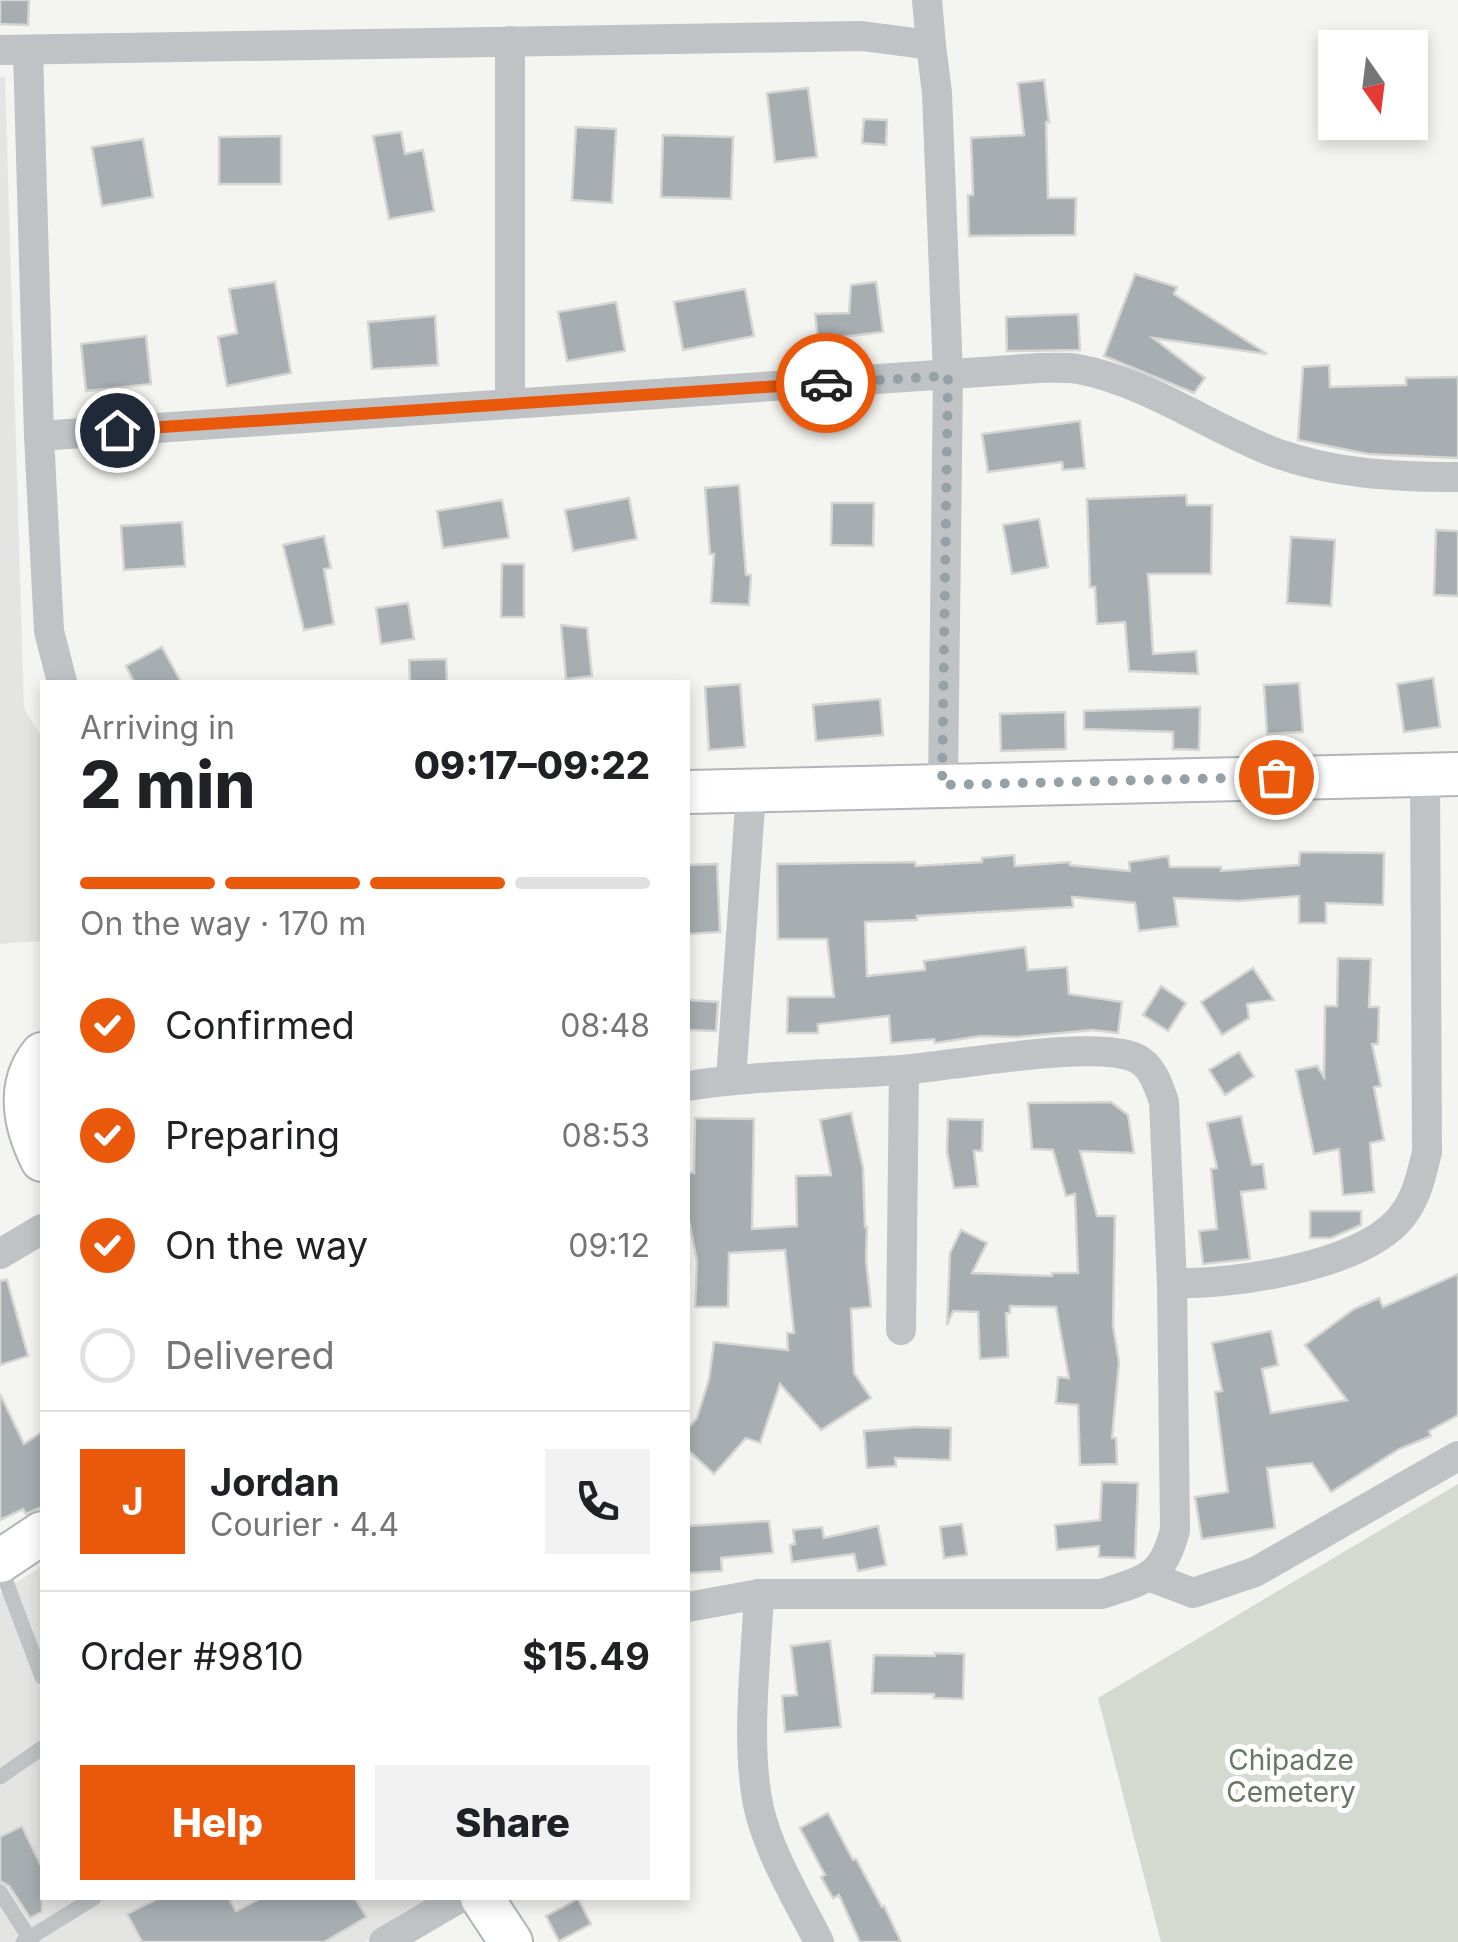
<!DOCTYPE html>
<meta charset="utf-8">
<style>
:root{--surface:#fff;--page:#f2f2f2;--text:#202124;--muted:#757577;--line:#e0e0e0;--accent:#ea580c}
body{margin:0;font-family:Inter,sans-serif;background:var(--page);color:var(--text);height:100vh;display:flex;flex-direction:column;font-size:38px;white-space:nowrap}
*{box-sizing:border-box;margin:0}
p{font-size:32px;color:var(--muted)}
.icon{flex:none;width:55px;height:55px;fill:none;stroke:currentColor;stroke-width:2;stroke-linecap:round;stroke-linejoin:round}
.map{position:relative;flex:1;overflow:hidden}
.drawer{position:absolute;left:40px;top:680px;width:650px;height:1220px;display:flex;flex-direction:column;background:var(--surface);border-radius:0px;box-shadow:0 5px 15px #0003}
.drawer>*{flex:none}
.needle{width:65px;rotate:166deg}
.fabs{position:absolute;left:1318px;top:30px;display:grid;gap:20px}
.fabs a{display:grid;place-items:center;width:110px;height:110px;border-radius:0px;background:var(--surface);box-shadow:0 5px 15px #0003;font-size:50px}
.pin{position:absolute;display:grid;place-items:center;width:85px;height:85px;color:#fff;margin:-42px;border:5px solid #fff;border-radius:50%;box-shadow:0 2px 10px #0007}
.courier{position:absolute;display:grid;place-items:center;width:100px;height:100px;margin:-50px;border:8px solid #ea580c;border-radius:50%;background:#fff;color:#222;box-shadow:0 2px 12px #0007}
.summary em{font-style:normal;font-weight:800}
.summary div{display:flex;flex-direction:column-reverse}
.summary{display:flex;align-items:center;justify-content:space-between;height:170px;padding:0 40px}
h1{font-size:65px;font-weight:800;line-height:75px}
.bar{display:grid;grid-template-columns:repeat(4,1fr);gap:15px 10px;align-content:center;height:120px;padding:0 40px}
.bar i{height:12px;border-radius:8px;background:var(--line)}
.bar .active{background:var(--accent)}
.bar p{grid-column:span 4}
.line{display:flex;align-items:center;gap:25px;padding:0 40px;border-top:2px solid var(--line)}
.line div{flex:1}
.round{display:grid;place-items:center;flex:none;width:105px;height:105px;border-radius:0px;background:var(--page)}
ol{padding:0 40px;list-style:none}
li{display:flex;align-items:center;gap:30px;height:110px}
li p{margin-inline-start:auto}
li .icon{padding:10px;border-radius:50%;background:var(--accent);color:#fff;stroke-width:4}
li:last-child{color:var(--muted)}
li i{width:55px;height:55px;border:5px solid var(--line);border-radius:50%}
.cta{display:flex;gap:20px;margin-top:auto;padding:20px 40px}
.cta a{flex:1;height:115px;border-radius:0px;background:var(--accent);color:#fff;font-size:40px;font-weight:800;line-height:115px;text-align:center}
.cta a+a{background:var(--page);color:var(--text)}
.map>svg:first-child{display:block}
.built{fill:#e4e5e3}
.green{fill:#d5dad1}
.building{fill:#a6aeb2;stroke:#d5d5d3;stroke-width:2.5}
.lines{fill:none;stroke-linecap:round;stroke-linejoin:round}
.secondary-casing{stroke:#afb5b9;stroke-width:46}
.lane{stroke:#bfc3c6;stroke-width:15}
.street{stroke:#bfc3c6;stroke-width:30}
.secondary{stroke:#fff;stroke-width:42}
.done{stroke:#96a1a7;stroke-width:10;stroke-dasharray:0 18}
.route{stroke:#ea580c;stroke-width:12}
.labels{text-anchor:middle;stroke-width:10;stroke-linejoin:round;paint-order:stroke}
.park-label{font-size:28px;fill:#677762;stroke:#fff}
</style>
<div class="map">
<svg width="1458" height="1942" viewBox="0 0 1458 1942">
<rect width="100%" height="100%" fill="#f4f4f0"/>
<g class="built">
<polygon points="0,77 5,77 24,708 42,738 42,941 0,944"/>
<polygon points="42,1566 42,1898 440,1898 365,1942 0,1942 0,1593"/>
</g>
<polygon class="green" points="1458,1484 1458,1942 1161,1942 1098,1698"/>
<g class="building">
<polygon points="0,0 29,0 28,25 0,24"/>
<polygon points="1044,80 1049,122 1046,122 1048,198 1076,198 1075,235 969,236 968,195 973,195 971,138 1024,135 1018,83"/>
<polygon points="808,88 817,157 775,162 767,93"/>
<polygon points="864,119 887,120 886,145 862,143"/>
<polygon points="576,127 616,129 612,203 572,200"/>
<polygon points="401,132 405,154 423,150 434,211 389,219 373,136"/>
<polygon points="663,135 733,137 731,199 661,197"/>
<polygon points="281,136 281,184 219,184 219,137"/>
<polygon points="143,139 153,197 102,206 92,147"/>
<polygon points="1135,274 1177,287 1174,294 1267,354 1153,338 1205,378 1194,393 1104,356"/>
<polygon points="275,282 291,373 227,386 218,337 237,333 229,289"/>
<polygon points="876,282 883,332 818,340 815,314 849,313 851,285"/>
<polygon points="745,289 754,336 683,350 674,302"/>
<polygon points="616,302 625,351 567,361 558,312"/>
<polygon points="1078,314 1080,350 1007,351 1006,317"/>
<polygon points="435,316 438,365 372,369 368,322"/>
<polygon points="146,336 151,384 86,391 81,344"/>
<polygon points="1329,365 1330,387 1406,385 1406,378 1458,377 1458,458 1368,454 1298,440 1303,367"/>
<polygon points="1080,421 1085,468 1063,470 1062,462 988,472 982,434"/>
<polygon points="739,485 746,575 751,575 749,605 711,603 714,554 710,554 705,488"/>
<polygon points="1186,495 1187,505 1212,505 1211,574 1148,574 1153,654 1196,651 1198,674 1129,671 1125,622 1097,624 1095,587 1090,587 1087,499"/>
<polygon points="629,498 637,539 573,551 565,510"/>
<polygon points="502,500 509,538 443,548 437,511"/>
<polygon points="832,503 874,503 873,546 831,545"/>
<polygon points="1039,519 1048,567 1012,574 1003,525"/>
<polygon points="182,522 185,566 124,570 121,526"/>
<polygon points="1436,530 1458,531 1458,596 1434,595"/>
<polygon points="324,536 331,568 324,569 334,624 304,630 283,545"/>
<polygon points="1291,537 1335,540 1331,606 1287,603"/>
<polygon points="502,564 524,564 524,617 501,617"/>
<polygon points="408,603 414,639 381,644 376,608"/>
<polygon points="561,625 587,628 592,676 566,679"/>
<polygon points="162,647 181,682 134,682 126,666"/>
<polygon points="446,659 447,682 410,682 409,660"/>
<polygon points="1433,678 1440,727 1404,732 1397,684"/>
<polygon points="1299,683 1303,732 1267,734 1264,685"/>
<polygon points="740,684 745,747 709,750 705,687"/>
<polygon points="880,699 883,735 816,741 813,705"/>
<polygon points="1200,707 1199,750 1173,749 1173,732 1084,729 1084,711"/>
<polygon points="1065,712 1066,749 1001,751 1000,714"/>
<polygon points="1300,852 1384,853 1383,905 1326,903 1326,923 1299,923 1299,896 1239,901 1174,898 1178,926 1139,931 1135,903 1072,897 1073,907 917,916 917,920 865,922 867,976 925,970 924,961 1025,947 1028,970 1067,967 1069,994 1122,1002 1118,1033 1093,1030 1015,1037 981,1036 935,1043 934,1039 891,1043 889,1016 818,1024 818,1033 787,1033 788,997 834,997 827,939 778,939 777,864 915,862 916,866 982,862 982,858 1014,855 1015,866 1070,862 1070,865 1130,871 1129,862 1168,856 1170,867 1221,867 1221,871 1299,865"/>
<polygon points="717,864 720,932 688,934 688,865"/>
<polygon points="1338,958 1371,959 1369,1007 1379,1007 1378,1044 1372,1044 1381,1086 1374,1087 1384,1140 1370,1143 1374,1192 1343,1195 1339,1149 1314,1154 1296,1070 1317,1066 1324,1077 1325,1006 1337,1006"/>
<polygon points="1253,968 1274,1000 1247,1004 1249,1018 1222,1035 1201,1002"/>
<polygon points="1161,986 1186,1003 1168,1031 1143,1015"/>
<polygon points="688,1000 718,1002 716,1031 688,1030"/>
<polygon points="1239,1052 1254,1076 1225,1095 1209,1070"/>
<polygon points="1111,1102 1128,1115 1134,1153 1080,1151 1097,1216 1115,1216 1113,1326 1119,1362 1112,1438 1116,1438 1117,1464 1080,1465 1078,1405 1056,1403 1058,1377 1069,1378 1056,1307 1010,1306 1010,1313 1006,1313 1008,1357 980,1359 978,1312 953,1311 947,1325 950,1253 961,1230 987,1243 972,1273 1052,1276 1052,1273 1078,1273 1075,1194 1066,1196 1053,1150 1032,1149 1028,1103"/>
<polygon points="851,1113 863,1168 865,1227 867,1227 866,1260 871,1307 851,1309 854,1373 871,1398 821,1430 780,1384 760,1443 746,1438 714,1474 688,1450 688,1428 697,1418 709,1379 714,1342 788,1350 787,1333 794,1333 785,1250 729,1253 728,1307 695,1307 697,1262 688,1215 688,1172 694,1173 695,1118 754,1119 752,1229 797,1226 796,1176 831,1175 820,1120"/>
<polygon points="1241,1116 1252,1165 1263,1164 1266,1189 1241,1192 1250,1259 1203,1264 1199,1231 1217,1229 1211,1169 1217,1168 1207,1123"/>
<polygon points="948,1119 983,1120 982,1151 974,1151 978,1186 954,1188 947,1151"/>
<polygon points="1310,1211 1361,1211 1361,1225 1331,1238 1310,1238"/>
<polygon points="1458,1274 1458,1415 1429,1431 1431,1436 1399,1449 1331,1492 1312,1463 1267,1468 1275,1528 1202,1539 1195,1497 1228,1492 1215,1392 1222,1391 1212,1343 1271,1331 1278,1365 1262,1369 1271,1413 1347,1400 1305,1345 1354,1309 1379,1298 1383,1307"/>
<polygon points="7,1280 28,1356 0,1365 0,1281"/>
<polygon points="0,1394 24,1444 42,1432 42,1507 26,1514 23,1509 0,1520"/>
<polygon points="916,1427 951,1428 950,1460 895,1458 896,1466 867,1468 864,1431"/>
<polygon points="1102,1482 1138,1483 1135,1558 1099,1557 1099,1546 1057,1550 1055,1525 1100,1520"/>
<polygon points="769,1521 773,1553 721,1558 722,1571 688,1573 688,1526"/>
<polygon points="962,1524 967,1555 944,1558 940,1527"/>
<polygon points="878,1526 886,1565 858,1571 854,1554 792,1562 790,1545 795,1544 793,1530 822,1527 824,1538"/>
<polygon points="830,1641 841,1727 785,1732 782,1696 797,1695 791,1646"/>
<polygon points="935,1653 964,1654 963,1699 934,1698 934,1694 872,1693 874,1655 935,1656"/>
<polygon points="828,1813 853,1860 856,1859 882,1907 884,1906 901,1942 860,1942 839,1895 833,1898 821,1877 825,1875 800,1828"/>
<polygon points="22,1826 42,1868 42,1912 30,1918 9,1886 0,1881 0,1837"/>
<polygon points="159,1898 229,1898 236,1911 261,1898 355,1898 367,1917 324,1942 142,1942 127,1914"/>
<polygon points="578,1899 591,1924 559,1941 546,1916"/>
</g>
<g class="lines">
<g class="secondary-casing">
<g id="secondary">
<polyline points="688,792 1458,774"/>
<path d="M42,1054C16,1086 25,1126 42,1160"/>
<polyline points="0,1561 42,1533"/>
<polyline points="482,1898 511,1942"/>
</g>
</g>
<g class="lane">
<polyline points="0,1566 42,1677"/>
<polyline points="0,1777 42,1748"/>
<polyline points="0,1892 32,1942"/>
<polyline points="23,1942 94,1898"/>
</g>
<g class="street">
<polyline points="927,0 931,45"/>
<polyline points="510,41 510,402"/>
<polyline points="0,50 862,36 931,45 937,93 948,375 943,785"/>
<polyline points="28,51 39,436 49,631 62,682"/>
<path d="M39,436L1039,368C1052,368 1066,367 1078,369C1148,382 1210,428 1276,453C1334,474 1397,477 1458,477"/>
<polyline points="731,1079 751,792"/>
<path d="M688,1086C758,1075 830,1075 901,1070C956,1066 1092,1039 1136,1058C1152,1065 1159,1087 1164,1102L1172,1283L1175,1530C1163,1578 1146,1579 1102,1594H759C756,1660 745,1746 759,1809C770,1855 798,1900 819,1942"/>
<polyline points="0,1254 42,1229"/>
<path d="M1172,1283C1232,1285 1354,1267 1397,1222C1416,1202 1421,1177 1427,1152L1425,774"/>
<polyline points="901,1330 904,1070"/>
<polyline points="1151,1577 1193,1593 1255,1572 1458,1456"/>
<polyline points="688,1607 759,1594"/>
<polyline points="384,1942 459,1898"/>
</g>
<use href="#secondary" class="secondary"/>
</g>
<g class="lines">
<polyline class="done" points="826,383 948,376 942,785 1276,777"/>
<polyline class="route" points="117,430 826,383"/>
</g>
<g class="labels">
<g class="park-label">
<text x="1291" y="1770">Chipadze<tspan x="1291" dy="32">Cemetery</tspan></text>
</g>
</g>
</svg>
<div class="fabs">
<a><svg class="needle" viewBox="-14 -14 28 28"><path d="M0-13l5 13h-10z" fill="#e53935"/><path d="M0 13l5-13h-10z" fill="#757577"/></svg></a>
</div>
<div class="pin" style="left:1276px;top:777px;background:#ea580c"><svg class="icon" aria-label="bag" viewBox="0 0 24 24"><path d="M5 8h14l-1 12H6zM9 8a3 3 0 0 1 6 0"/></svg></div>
<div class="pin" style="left:117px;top:430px;background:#1f2937"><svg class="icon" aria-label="home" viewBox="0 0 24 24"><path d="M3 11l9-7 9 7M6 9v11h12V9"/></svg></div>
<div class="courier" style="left:826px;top:383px"><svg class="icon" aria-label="car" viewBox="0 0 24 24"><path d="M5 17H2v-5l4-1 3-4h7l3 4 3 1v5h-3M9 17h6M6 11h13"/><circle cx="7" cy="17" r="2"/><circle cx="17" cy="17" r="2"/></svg></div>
<section class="drawer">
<div class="summary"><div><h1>2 min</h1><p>Arriving in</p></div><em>09:17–09:22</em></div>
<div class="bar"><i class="active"></i><i class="active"></i><i class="active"></i><i></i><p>On the way · 170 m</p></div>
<ol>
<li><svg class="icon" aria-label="check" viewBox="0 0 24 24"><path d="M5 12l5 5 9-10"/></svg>Confirmed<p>08:48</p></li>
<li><svg class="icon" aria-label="check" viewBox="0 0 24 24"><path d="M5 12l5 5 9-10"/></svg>Preparing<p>08:53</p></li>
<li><svg class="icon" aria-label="check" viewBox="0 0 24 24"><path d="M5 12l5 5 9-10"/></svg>On the way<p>09:12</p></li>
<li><i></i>Delivered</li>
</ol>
<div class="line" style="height:180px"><b class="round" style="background:var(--accent);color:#fff">J</b><div><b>Jordan</b><p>Courier · 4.4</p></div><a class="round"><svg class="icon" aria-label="phone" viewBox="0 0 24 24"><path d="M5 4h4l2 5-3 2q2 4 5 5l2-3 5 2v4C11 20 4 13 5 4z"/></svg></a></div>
<div class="line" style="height:130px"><div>Order #9810</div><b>$15.49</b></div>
<div class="cta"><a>Help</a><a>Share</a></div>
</section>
</div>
